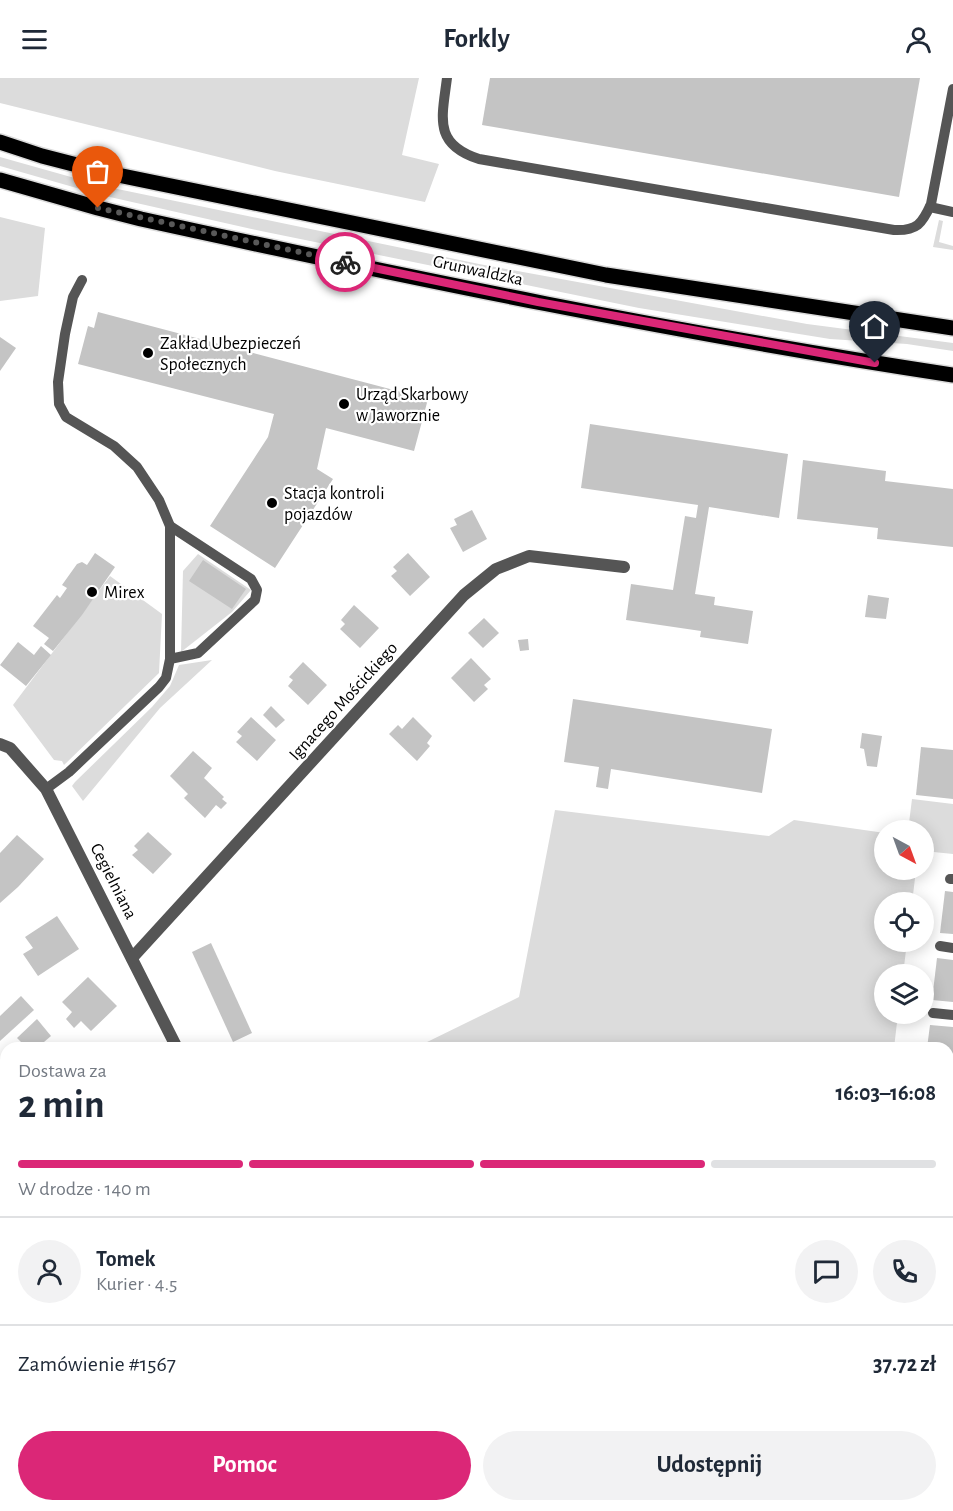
<!DOCTYPE html>
<html lang="pl">
<meta charset="utf-8">
<style>
:root{--surface:#fff;--page:#f2f2f3;--text:#1f2937;--muted:#747a83;--line:#e0e1e3;--accent:#db2777}
body{margin:0;font-family:"Alegreya Sans",sans-serif;background:var(--page);color:var(--text);height:100vh;display:flex;flex-direction:column;font-size:22px;white-space:nowrap}
*{box-sizing:border-box;margin:0}
p{font-size:20px;color:var(--muted)}
.icon{flex:none;width:33px;height:33px;fill:none;stroke:currentColor;stroke-width:2;stroke-linecap:round;stroke-linejoin:round}
.map{position:relative;flex:1;overflow:hidden}
.sheet{position:absolute;left:0px;top:964px;width:954px;height:470px;display:flex;flex-direction:column;background:var(--surface);border-radius:18px 18px 0 0;box-shadow:0 3px 15px #0003}
.sheet>*{flex:none}
.needle{width:39px;rotate:139deg}
.tools{position:absolute;left:874px;top:742px;display:grid;gap:12px}
.tools a{display:grid;place-items:center;width:60px;height:60px;border-radius:50%;background:var(--surface);box-shadow:0 3px 15px #0003;font-size:30px}
.pin{position:absolute;display:grid;place-items:center;width:51px;height:51px;color:#fff;margin:-62px -26px;border-radius:50% 50% 50% 0;rotate:-45deg;box-shadow:0 0 6px #0007}
.pin .icon{rotate:45deg}
.courier{position:absolute;display:grid;place-items:center;width:60px;height:60px;margin:-30px;border:4px solid #db2777;border-radius:50%;background:#fff;color:#222;box-shadow:0 2px 8px #0007}
.head em{font-style:normal;font-weight:700}
.head div{display:flex;flex-direction:column-reverse}
.head{display:flex;align-items:center;justify-content:space-between;height:102px;padding:0 18px}
h1{font-size:39px;font-weight:700;line-height:45px}
.bar{display:grid;grid-template-columns:repeat(4,1fr);gap:9px 6px;align-content:center;height:72px;padding:0 18px}
.bar i{height:8px;border-radius:4px;background:var(--line)}
.bar .selected{background:var(--accent)}
.bar p{grid-column:span 4}
.line{display:flex;align-items:center;gap:15px;padding:0 18px;border-top:2px solid var(--line)}
.line div{flex:1}
.round{display:grid;place-items:center;flex:none;width:63px;height:63px;border-radius:32px;background:var(--page)}
.cta{display:flex;gap:12px;margin-top:auto;padding:12px 18px}
.cta a{flex:1;height:69px;border-radius:36px;background:var(--accent);color:#fff;font-size:24px;font-weight:700;line-height:69px;text-align:center}
.cta a+a{background:var(--page);color:var(--text)}
header{display:flex;justify-content:space-between;align-items:center;height:78px;padding:0 18px;background:var(--surface);font-size:27px;font-weight:700}
.map>svg:first-child{display:block}
.green{fill:#dcdcdc}
.building{fill:#c4c4c4}
.lines{fill:none;stroke-linecap:round;stroke-linejoin:round}
.primary-casing{stroke:#dbdbdb;stroke-width:18}
.service{stroke:#555;stroke-width:10}
.minor{stroke:#555;stroke-width:12}
.primary{stroke:#000;stroke-width:15}
.done{stroke:#595959;stroke-width:6;stroke-dasharray:0 10.8}
.route{stroke:#db2777;stroke-width:8}
.poi-dot{fill:#000;stroke:#fff;stroke-width:2}
.labels{text-anchor:middle;stroke-width:4.5;stroke-linejoin:round;paint-order:stroke}
.street-label{font-size:18px;fill:#000;stroke:#fff}
.poi-label{font-size:18px;fill:#000;stroke:#fff;text-anchor:start}
</style>
<header><svg class="icon" aria-label="menu" viewBox="0 0 24 24"><path d="M4 6h16M4 12h16M4 18h16"/></svg>Forkly<svg class="icon" aria-label="person" viewBox="0 0 24 24"><circle cx="12" cy="8" r="4"/><path d="M4 21q1-7 8-7t8 7"/></svg></header>
<div class="map">
<svg width="953" height="1433" viewBox="0 0 953 1433">
<rect width="100%" height="100%" fill="#fff"/>
<g class="green">
<polygon points="0,0 419,0 402,77 439,86 425,124 275,93 0,25"/>
<polygon points="0,79 103,108 479,186 807,246 953,265 953,273 907,266 830,261 639,230 261,153 101,117 0,88"/>
<polygon points="0,139 45,150 38,218 0,223"/>
<polygon points="939,142 943,143 939,164 953,168 953,172 933,169"/>
<polygon points="198,476 251,512 232,534 181,574 183,493"/>
<polygon points="110,498 162,536 159,595 64,687 62,683 54,682 13,627"/>
<polygon points="212,582 160,630 83,723 72,708 75,704 152,629 170,608 179,587"/>
<polygon points="912,721 953,726 953,776 924,773 924,753 908,753"/>
<polygon points="555,732 769,758 794,742 885,755 885,792 916,792 912,825 885,825 885,864 907,864 903,897 885,897 885,936 898,936 894,970 420,970 423,966 519,919"/>
<polygon points="948,1046 953,1046 953,1433 641,1433 629,1429 948,1428"/>
<polygon points="0,1398 6,1403 6,1428 35,1428 41,1433 0,1433"/>
<polygon points="73,1428 142,1428 138,1433 68,1433"/>
</g>
<g class="building">
<polygon points="490,0 920,0 899,119 482,47"/>
<polygon points="98,234 428,321 414,373 326,350 317,391 333,401 275,490 210,448 268,359 274,336 78,286 88,248 94,250"/>
<polygon points="0,259 16,270 0,293"/>
<polygon points="590,346 788,376 779,440 709,429 695,516 715,519 714,527 753,533 748,566 700,559 701,553 626,542 631,506 673,512 685,438 696,440 698,427 581,410"/>
<polygon points="803,382 886,393 885,403 953,411 953,469 877,461 878,450 797,441"/>
<polygon points="472,432 487,461 463,474 450,450 457,447 454,441"/>
<polygon points="95,475 115,489 82,537 53,573 44,566 49,560 33,548 57,517 60,520 67,510 62,507 77,486 82,484 87,487"/>
<polygon points="408,475 430,499 410,518 391,498 397,493 393,489"/>
<polygon points="203,482 246,511 232,531 189,503"/>
<polygon points="868,517 889,520 886,541 865,539"/>
<polygon points="354,527 379,550 360,570 340,551 345,546 341,542"/>
<polygon points="484,540 499,555 483,570 468,555"/>
<polygon points="528,561 529,572 520,573 518,562"/>
<polygon points="18,564 34,577 41,568 51,577 26,608 0,587"/>
<polygon points="471,580 491,601 484,607 488,611 474,624 451,600"/>
<polygon points="303,584 327,607 308,627 288,608 293,602 289,599"/>
<polygon points="573,621 772,651 762,715 611,691 608,711 596,709 599,689 564,684"/>
<polygon points="271,628 285,642 276,650 263,637"/>
<polygon points="251,639 276,662 257,683 236,664 242,658 237,654"/>
<polygon points="413,639 432,658 427,665 430,668 417,683 389,656 398,647 402,651"/>
<polygon points="862,655 882,658 877,689 867,688 864,671 860,670"/>
<polygon points="921,669 953,672 953,721 916,717"/>
<polygon points="193,673 212,690 204,700 224,719 222,721 227,725 221,731 216,727 205,740 184,720 188,716 170,698"/>
<polygon points="148,754 172,776 153,796 132,777 138,772 134,768"/>
<polygon points="17,757 44,781 18,809 0,825 0,775"/>
<polygon points="945,813 953,814 953,856 940,855"/>
<polygon points="57,838 79,871 38,898 23,876 33,870 25,859"/>
<polygon points="211,865 252,955 233,964 192,874"/>
<polygon points="937,880 953,882 953,924 932,922"/>
<polygon points="88,899 117,928 91,953 81,943 74,950 66,941 72,934 62,924"/>
<polygon points="21,918 34,932 0,963 0,938"/>
<polygon points="37,941 51,958 37,970 27,970 17,960"/>
<polygon points="930,947 953,949 953,992 948,991 948,970 927,970"/>
<polygon points="948,1016 953,1017 953,1038 948,1037"/>
<polygon points="296,1428 305,1428 310,1433 291,1433"/>
</g>
<g class="lines">
<g class="primary-casing">
<g id="primary">
<polyline points="0,64 42,78 108,95 606,197 953,250"/>
<path d="M0,102L98,130L141,141C410,200 681,256 953,297"/>
</g>
</g>
<g class="service">
<path d="M447,0C442,40 433,66 479,81L894,152C917,153 922,146 931,126L953,11"/>
<polyline points="930,129 953,134"/>
<polyline points="82,202 73,219 65,256 58,304 59,326 66,339 114,368 137,389 159,422 170,448"/>
<polyline points="46,711 69,694 159,609 166,600 170,581 198,575 255,522 257,512 251,501 170,448 170,581"/>
<polyline points="950,801 953,801"/>
<polyline points="940,868 953,870"/>
<polyline points="933,935 953,937"/>
<polyline points="948,1003 953,1004"/>
<polyline points="0,1298 6,1304"/>
<polyline points="0,1343 6,1336"/>
</g>
<g class="minor">
<polyline points="0,666 10,670 46,711 177,970"/>
<polyline points="132,880 464,517 496,491 529,478 624,489"/>
<polyline points="393,1428 396,1433"/>
</g>
<use href="#primary" class="primary"/>
</g>
<g class="lines">
<polyline class="done" points="98,130 345,184"/>
<polyline class="route" points="345,184 538,224 875,285"/>
</g>
<g class="poi-dot">
<circle cx="148" cy="275" r="6"/>
<circle cx="344" cy="326" r="6"/>
<circle cx="272" cy="425" r="6"/>
<circle cx="92" cy="514" r="6"/>
</g>
<g class="labels">
<g class="street-label">
<text transform="translate(478 192) rotate(12)" y="6">Grunwaldzka</text>
<text transform="translate(343 623) rotate(-48)" y="6">Ignacego Mościckiego</text>
<text transform="translate(114 803) rotate(63)" y="6">Cegielniana</text>
</g>
<g class="poi-label">
<text x="160" y="271">Zakład Ubezpieczeń<tspan x="160" dy="21">Społecznych</tspan></text>
<text x="356" y="322">Urząd Skarbowy<tspan x="356" dy="21">w Jaworznie</tspan></text>
<text x="284" y="421">Stacja kontroli<tspan x="284" dy="21">pojazdów</tspan></text>
<text x="104" y="520">Mirex</text>
</g>
</g>
</svg>
<div class="tools">
<a><svg class="needle" viewBox="-14 -14 28 28"><path d="M0-13l5 13h-10z" fill="#e53935"/><path d="M0 13l5-13h-10z" fill="#747a83"/></svg></a>
<a><svg class="icon" aria-label="locate" viewBox="0 0 24 24"><circle cx="12" cy="12" r="6"/><path d="M12 2v4M12 18v4M2 12h4M18 12h4"/></svg></a>
<a><svg class="icon" aria-label="layers" viewBox="0 0 24 24"><path d="M12 4l9 5-9 5-9-5zM3 14l9 5 9-5"/></svg></a>
</div>
<div class="pin" style="left:98px;top:130px;background:#ea580c"><svg class="icon" aria-label="bag" viewBox="0 0 24 24"><path d="M5 8h14l-1 12H6zM9 8a3 3 0 0 1 6 0"/></svg></div>
<div class="pin" style="left:875px;top:285px;background:#1f2937"><svg class="icon" aria-label="home" viewBox="0 0 24 24"><path d="M3 11l9-7 9 7M6 9v11h12V9"/></svg></div>
<div class="courier" style="left:345px;top:184px"><svg class="icon" aria-label="bike" viewBox="0 0 24 24"><circle cx="6" cy="16" r="4"/><circle cx="18" cy="16" r="4"/><path d="M6 16l4-8h5l3 8M10 8l3 8H6M13 5h3"/></svg></div>
<section class="sheet">
<div class="head"><div><h1>2 min</h1><p>Dostawa za</p></div><em>16:03–16:08</em></div>
<div class="bar"><i class="selected"></i><i class="selected"></i><i class="selected"></i><i></i><p>W drodze · 140 m</p></div>
<div class="line" style="height:108px"><a class="round"><svg class="icon" aria-label="person" viewBox="0 0 24 24"><circle cx="12" cy="8" r="4"/><path d="M4 21q1-7 8-7t8 7"/></svg></a><div><b>Tomek</b><p>Kurier · 4.5</p></div><a class="round"><svg class="icon" aria-label="chat" viewBox="0 0 24 24"><path d="M4 5h16v11H9l-5 4z"/></svg></a><a class="round"><svg class="icon" aria-label="phone" viewBox="0 0 24 24"><path d="M5 4h4l2 5-3 2q2 4 5 5l2-3 5 2v4C11 20 4 13 5 4z"/></svg></a></div>
<div class="line" style="height:78px"><div>Zamówienie #1567</div><b>37.72 zł</b></div>
<div class="cta"><a>Pomoc</a><a>Udostępnij</a></div>
</section>
</div>
